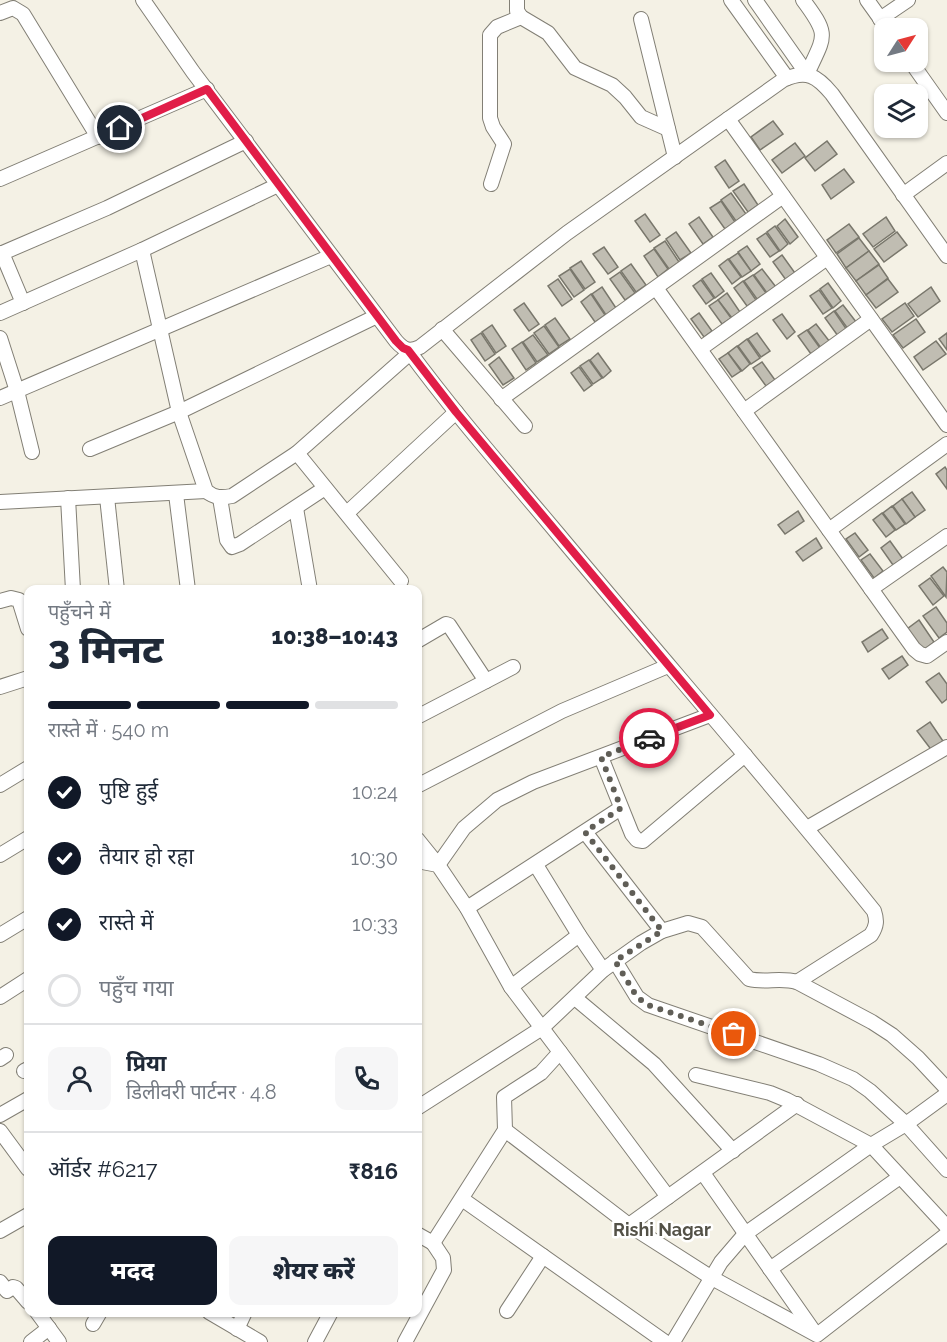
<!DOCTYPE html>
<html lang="hi">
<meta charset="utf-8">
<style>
:root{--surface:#fff;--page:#f6f6f7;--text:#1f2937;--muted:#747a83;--line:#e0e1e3;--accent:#111827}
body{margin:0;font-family:Raleway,"Noto Sans Devanagari",sans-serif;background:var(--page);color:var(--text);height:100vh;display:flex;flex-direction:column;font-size:22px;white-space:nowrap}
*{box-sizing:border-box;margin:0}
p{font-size:20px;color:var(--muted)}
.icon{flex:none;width:33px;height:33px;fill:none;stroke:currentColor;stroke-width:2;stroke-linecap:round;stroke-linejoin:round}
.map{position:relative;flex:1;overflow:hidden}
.drawer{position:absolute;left:24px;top:585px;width:398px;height:732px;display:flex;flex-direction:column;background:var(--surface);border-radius:12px;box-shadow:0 2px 4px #0004}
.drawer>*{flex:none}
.needle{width:39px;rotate:54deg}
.controls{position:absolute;left:874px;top:18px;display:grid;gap:12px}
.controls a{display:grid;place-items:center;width:54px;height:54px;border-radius:12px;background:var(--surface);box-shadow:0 2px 4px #0004;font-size:30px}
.pin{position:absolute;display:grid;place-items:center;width:51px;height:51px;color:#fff;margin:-26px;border:3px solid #fff;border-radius:50%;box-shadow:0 2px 6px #0007}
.courier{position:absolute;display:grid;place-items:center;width:60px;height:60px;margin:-30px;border:4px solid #e11d48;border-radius:50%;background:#fff;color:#222;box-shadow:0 2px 8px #0007}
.head em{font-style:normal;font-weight:800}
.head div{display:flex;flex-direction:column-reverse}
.head{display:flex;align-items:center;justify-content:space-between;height:102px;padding:0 24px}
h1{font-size:39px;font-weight:800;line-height:45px}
.bar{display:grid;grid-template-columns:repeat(4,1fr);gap:9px 6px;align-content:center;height:72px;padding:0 24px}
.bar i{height:8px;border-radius:4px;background:var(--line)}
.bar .active{background:var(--accent)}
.bar p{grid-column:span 4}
.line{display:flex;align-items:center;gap:15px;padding:0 24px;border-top:2px solid var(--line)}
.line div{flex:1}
.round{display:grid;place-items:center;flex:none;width:63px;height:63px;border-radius:12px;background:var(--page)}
ol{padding:0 24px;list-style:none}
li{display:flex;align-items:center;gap:18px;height:66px}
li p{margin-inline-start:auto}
li .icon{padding:6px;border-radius:50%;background:var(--accent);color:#fff;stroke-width:4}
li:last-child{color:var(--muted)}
li i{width:33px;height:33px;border:3px solid var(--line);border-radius:50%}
.cta{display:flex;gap:12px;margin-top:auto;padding:12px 24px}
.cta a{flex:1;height:69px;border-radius:12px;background:var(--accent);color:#fff;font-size:24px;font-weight:800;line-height:69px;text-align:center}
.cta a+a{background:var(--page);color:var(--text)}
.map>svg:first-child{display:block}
.building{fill:#c0bdb2;stroke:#79776c;stroke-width:1.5}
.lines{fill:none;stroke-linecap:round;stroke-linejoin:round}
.minor-casing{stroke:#827f75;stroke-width:16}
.minor{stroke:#fff;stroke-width:14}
.done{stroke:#605e57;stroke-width:6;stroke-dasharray:0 10.8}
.route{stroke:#e11d48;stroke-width:8}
.labels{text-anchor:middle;stroke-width:5;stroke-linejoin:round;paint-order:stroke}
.neighbourhood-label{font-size:18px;font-weight:bold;fill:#535147;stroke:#fff}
</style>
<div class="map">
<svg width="947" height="1342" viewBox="0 0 947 1342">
<rect width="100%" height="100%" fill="#f4f1e5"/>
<g class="building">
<polygon points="773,121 783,134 760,150 751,137"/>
<polygon points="827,141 837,154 815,171 805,158"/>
<polygon points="795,143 805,156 782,173 772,160"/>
<polygon points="725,160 739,181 729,188 715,167"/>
<polygon points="844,169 854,182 831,199 822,185"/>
<polygon points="744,184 758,205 748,212 733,191"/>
<polygon points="731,193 746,214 736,221 721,200"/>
<polygon points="721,201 735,222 725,229 710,208"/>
<polygon points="645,214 660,235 650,242 635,221"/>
<polygon points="699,217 713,237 703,244 689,224"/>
<polygon points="886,217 895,231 873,247 863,234"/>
<polygon points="785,219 798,237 790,244 777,226"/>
<polygon points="849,224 859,237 836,253 827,240"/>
<polygon points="775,226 788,244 780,251 767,232"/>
<polygon points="676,232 691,253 680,260 666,239"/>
<polygon points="897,232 907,245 884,262 874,249"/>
<polygon points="766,233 779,251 770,257 757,239"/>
<polygon points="859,238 869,251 846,268 837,254"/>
<polygon points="665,241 679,262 669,269 654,248"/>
<polygon points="747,246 760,264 751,271 738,252"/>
<polygon points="604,247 618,267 608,274 593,254"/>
<polygon points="654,249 668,269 658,277 644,256"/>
<polygon points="869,251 879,264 856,281 846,268"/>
<polygon points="738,253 751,271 742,277 729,259"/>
<polygon points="782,255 795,273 786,280 773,262"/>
<polygon points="728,259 741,277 732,284 719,266"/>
<polygon points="581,261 595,282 585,289 570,268"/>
<polygon points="631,264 646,285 636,292 621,271"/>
<polygon points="879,265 888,278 866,295 856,281"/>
<polygon points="570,269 584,290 574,297 559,276"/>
<polygon points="762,269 776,287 767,293 754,275"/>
<polygon points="620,272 635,293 625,300 610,279"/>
<polygon points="711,273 724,291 715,298 702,279"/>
<polygon points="753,275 766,293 757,299 744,281"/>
<polygon points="558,279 572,299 562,306 548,286"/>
<polygon points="888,279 898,292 876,308 866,295"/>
<polygon points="701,280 714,298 706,304 693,286"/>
<polygon points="743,281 756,300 747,306 734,288"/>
<polygon points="828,283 841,301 833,308 820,289"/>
<polygon points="602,287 616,308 606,315 592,294"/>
<polygon points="931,287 940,301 918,317 908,304"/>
<polygon points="819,290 832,308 823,314 810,296"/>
<polygon points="727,293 740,312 732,318 718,300"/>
<polygon points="591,294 605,315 595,322 581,302"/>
<polygon points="718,300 731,318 722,324 709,306"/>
<polygon points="524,303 539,324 529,331 514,310"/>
<polygon points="905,303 914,316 892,332 882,319"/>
<polygon points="843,305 857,323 848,329 835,311"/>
<polygon points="834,311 847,330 838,336 825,318"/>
<polygon points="699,313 712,331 704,337 691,319"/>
<polygon points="782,314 795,332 787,339 773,320"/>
<polygon points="555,318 570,339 559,346 545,325"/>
<polygon points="916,319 925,332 903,348 893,335"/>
<polygon points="816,324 830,342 821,348 808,330"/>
<polygon points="492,325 506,346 496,353 482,332"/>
<polygon points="544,326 559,347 549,354 534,333"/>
<polygon points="807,330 820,348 811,354 798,336"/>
<polygon points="481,333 495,354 485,361 471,340"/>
<polygon points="757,333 770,351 761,357 748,339"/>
<polygon points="947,333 947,350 939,339"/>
<polygon points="533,335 548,355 537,362 523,342"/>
<polygon points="747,339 760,358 751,364 738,346"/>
<polygon points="936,341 946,354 923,370 914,357"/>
<polygon points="522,342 536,363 526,370 512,349"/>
<polygon points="737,346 750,364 742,371 728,353"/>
<polygon points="598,353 611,371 603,378 590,360"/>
<polygon points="728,353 741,371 732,377 719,359"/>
<polygon points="499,357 514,378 503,385 489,365"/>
<polygon points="589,360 602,378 593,384 580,366"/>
<polygon points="762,362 775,380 766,386 753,368"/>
<polygon points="579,367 592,385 584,391 571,373"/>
<polygon points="945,467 947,470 947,489 936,474"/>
<polygon points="912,492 925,510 915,517 902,499"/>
<polygon points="902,499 915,517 906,524 893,506"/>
<polygon points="892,506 905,524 896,530 883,513"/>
<polygon points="798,511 804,521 785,534 778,525"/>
<polygon points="882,513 895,530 886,537 873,520"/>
<polygon points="855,533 868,550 859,557 846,539"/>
<polygon points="816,538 822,548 803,561 796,552"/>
<polygon points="890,541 903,559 893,565 881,548"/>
<polygon points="870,554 883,571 874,578 861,560"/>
<polygon points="943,567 947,572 946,597 931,576"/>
<polygon points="930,578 944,596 933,605 919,586"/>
<polygon points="936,607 947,623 947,632 939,638 923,616"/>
<polygon points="919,620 934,642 922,651 907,629"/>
<polygon points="882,629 888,638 868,652 862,642"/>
<polygon points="902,656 908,665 889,679 882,669"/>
<polygon points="939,673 947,684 947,699 942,703 926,682"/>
<polygon points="930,722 945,744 933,752 917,731"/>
</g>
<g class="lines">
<g class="minor-casing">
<g id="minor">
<path d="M143,0L193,72L396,341C404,350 409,352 420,347L567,233L783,80C807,69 817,76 832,94L947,256"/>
<polyline points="517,0 517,11 521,17 548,33 575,68 612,85 625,97 641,117 668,129"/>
<polyline points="731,0 787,78"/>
<polyline points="755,0 807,74"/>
<path d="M803,0C830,36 825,35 807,74"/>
<polyline points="867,0 887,28"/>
<polyline points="0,13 13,8 23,14 98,137"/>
<polyline points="641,19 675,157"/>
<polyline points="880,19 908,0"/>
<polyline points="911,62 947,113"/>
<polyline points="728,119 947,425"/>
<polyline points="0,179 207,89"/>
<polyline points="491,184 504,144 493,127 490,118 490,35 497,27 521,17"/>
<polyline points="903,195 947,163"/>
<path d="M142,250L179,412L206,491C215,498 221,498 232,496L297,453L410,353"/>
<polyline points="2,253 23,303"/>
<polyline points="0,254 107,208 246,141"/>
<polyline points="656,288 914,649 920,654 927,656 947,642"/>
<polyline points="0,313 142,250 278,185"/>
<polyline points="442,329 525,426"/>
<polyline points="0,338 17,391 32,452"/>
<polyline points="700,349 827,258"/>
<path d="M408,350C455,414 507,473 558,534C663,660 771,783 874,911C877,920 877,926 871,935L797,982"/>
<polyline points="0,398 331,256"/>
<polyline points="501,399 783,196"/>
<polyline points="744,411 871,319"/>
<polyline points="90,449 179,412 377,316"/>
<polyline points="297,453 401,581"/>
<polyline points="176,494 188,590"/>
<polyline points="107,497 117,590"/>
<polyline points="68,498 73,590"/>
<polyline points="220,498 227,540 232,547 240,544 325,488"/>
<polyline points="0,502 206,491"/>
<polyline points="296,508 310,590"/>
<polyline points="347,513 456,412"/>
<polyline points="829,530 947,444"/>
<polyline points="871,589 947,536"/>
<polyline points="0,601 11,598 19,600 28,629"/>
<polyline points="417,641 446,624 449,625 486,681"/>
<polyline points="0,687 28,678"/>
<polyline points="417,717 513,667"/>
<polyline points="601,757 632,834 637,840 643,841 745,755"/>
<polyline points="0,785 28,768"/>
<polyline points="417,786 562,711 668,666"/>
<polyline points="807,828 947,747"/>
<polyline points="585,832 662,931"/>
<polyline points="417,839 438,865 464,828 497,800 533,782 710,715"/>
<polyline points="0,855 28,838"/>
<polyline points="417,861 438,865 467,908 511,987 560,1052 541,1073 504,1097 505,1130 433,1243 417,1234"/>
<polyline points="536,865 579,935 603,970"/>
<polyline points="467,908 621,808"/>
<polyline points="0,935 28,918"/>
<polyline points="615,961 637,997 648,1005 819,1064 853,1079 870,1091 906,1124 947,1170"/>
<polyline points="511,987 579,935"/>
<polyline points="0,997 28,979"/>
<polyline points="575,998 654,1064 733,1151"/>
<polyline points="560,1052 668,1197"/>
<polyline points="0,1059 6,1055"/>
<polyline points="24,1071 28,1069"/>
<polyline points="696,1075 770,1093 787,1100 871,1145 947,1227"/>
<path d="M417,1108L542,1028L603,970L641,943L662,931L688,923L702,927L749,979C765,983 781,977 797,982L872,1022L892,1035L918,1058L947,1089"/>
<polyline points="0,1115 28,1099"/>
<polyline points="505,1130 629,1225 712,1278 817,1335 947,1234"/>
<polyline points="0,1131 28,1169"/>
<polyline points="703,1173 815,1333"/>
<polyline points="462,1199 665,1342"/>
<polyline points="629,1225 797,1104"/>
<polyline points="0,1231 28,1215"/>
<polyline points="770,1269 900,1177"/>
<polyline points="0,1282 7,1291 13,1287 16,1288 28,1302"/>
<polyline points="507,1311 543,1256"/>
<polyline points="37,1312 59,1342"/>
<polyline points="209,1312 260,1342"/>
<polyline points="93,1324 100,1312"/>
<polyline points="237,1329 245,1312"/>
<polyline points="31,1342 49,1328"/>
<polyline points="315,1342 331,1312"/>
<polyline points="405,1342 444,1270 443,1258 433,1243"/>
<polyline points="673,1342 721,1262 745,1234 871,1145 906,1124 947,1094"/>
</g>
</g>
<use href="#minor" class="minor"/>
</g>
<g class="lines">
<polyline class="done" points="649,738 601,757 621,808 585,832 662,931 615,961 637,997 648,1005 734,1034"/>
<polyline class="route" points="120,128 207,89 396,341 403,348 408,350 456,412 710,715 649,738"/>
</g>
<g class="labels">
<g class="neighbourhood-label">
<text x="662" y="1236">Rishi Nagar</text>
</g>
</g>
</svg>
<div class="controls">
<a><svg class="needle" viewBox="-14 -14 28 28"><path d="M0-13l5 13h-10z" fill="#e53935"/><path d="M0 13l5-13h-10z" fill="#747a83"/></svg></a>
<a><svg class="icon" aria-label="layers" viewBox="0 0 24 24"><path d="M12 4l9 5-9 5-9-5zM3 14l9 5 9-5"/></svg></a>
</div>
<div class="pin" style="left:734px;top:1034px;background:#ea580c"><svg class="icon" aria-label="bag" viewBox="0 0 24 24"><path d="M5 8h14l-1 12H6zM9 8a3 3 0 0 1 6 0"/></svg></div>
<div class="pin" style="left:120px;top:128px;background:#1f2937"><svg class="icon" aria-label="home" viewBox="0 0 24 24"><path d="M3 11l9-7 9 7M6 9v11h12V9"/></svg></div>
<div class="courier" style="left:649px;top:738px"><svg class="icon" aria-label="car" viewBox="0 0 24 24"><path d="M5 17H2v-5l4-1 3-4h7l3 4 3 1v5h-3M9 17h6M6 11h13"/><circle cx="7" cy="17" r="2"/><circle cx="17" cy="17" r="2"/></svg></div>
<section class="drawer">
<div class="head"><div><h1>3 मिनट</h1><p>पहुँचने में</p></div><em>10:38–10:43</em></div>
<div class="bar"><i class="active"></i><i class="active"></i><i class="active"></i><i></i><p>रास्ते में · 540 m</p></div>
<ol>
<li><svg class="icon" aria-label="check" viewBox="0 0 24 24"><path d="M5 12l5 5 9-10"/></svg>पुष्टि हुई<p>10:24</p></li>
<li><svg class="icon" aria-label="check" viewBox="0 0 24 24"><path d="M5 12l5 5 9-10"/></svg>तैयार हो रहा<p>10:30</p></li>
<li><svg class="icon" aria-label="check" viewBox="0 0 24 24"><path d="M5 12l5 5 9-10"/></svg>रास्ते में<p>10:33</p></li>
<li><i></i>पहुँच गया</li>
</ol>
<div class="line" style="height:108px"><a class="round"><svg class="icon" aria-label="person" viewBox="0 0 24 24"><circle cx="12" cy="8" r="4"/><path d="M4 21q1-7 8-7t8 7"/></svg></a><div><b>प्रिया</b><p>डिलीवरी पार्टनर · 4.8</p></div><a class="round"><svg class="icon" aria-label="phone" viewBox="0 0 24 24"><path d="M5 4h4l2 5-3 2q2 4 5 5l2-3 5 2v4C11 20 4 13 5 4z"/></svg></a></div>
<div class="line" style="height:78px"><div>ऑर्डर #6217</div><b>₹816</b></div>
<div class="cta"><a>मदद</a><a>शेयर करें</a></div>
</section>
</div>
